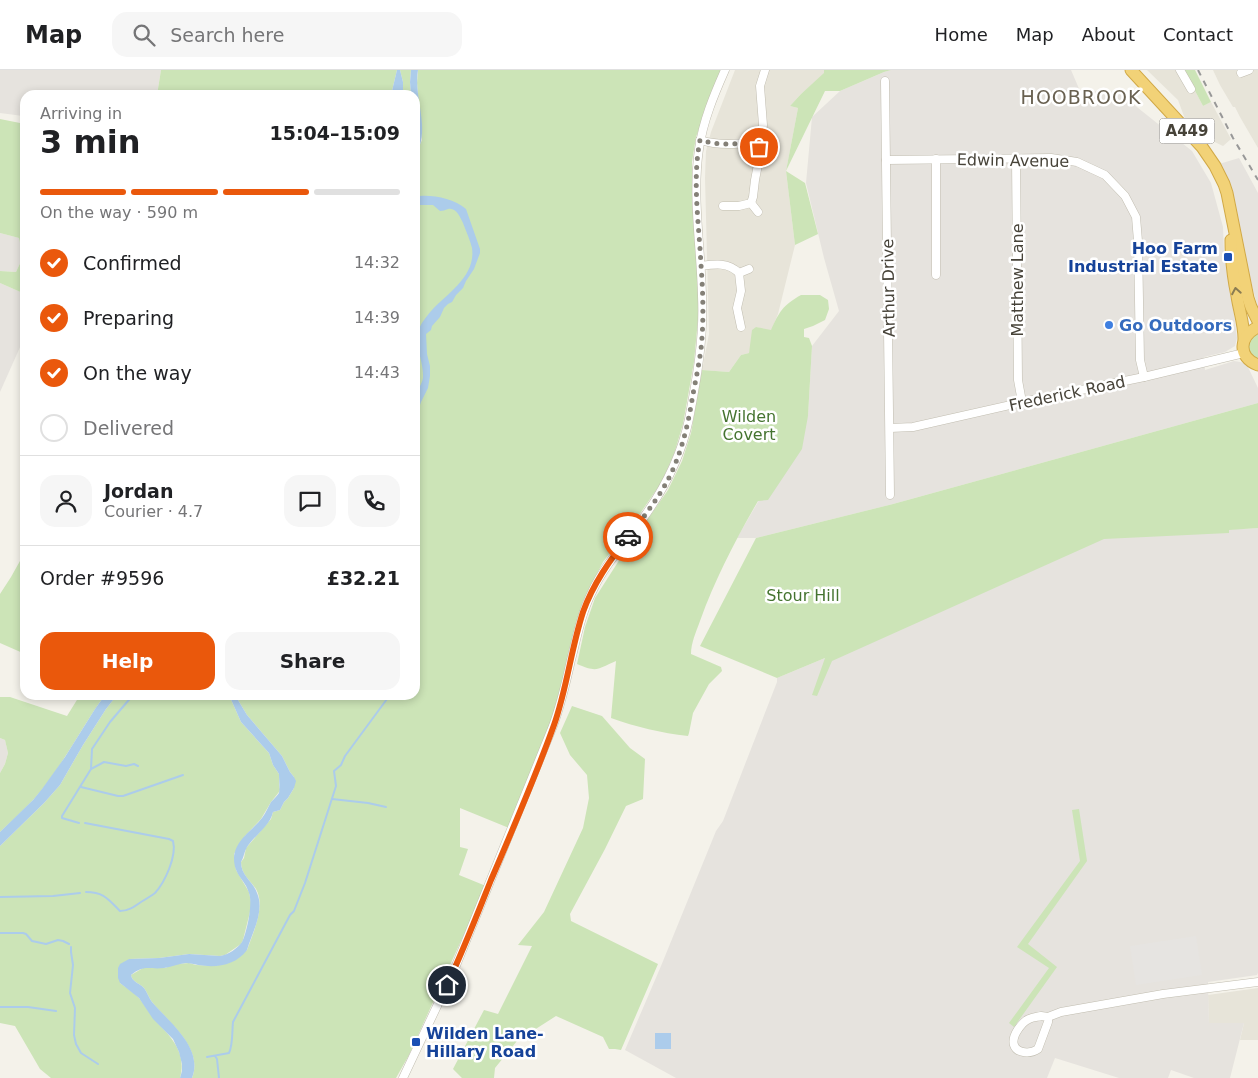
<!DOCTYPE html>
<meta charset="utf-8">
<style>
:root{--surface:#fff;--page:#f6f6f6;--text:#202124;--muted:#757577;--line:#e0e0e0;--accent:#ea580c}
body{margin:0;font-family:"DejaVu Sans",sans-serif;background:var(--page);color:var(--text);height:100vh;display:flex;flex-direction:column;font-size:19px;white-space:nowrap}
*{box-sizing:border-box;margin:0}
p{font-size:16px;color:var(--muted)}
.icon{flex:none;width:28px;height:28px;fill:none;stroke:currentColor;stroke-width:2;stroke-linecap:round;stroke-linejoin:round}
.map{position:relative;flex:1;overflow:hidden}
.panel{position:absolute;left:20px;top:20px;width:400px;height:610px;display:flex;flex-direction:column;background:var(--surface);border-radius:15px;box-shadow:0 2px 8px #0003}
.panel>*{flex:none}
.pin{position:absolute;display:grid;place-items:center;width:42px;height:42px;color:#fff;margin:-21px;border:2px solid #fff;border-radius:50%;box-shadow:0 1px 5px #0007}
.courier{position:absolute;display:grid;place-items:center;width:50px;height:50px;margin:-25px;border:4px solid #ea580c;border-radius:50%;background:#fff;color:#222;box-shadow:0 1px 6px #0007}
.headline em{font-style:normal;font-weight:600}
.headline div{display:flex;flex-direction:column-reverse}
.headline{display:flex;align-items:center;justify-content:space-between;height:85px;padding:0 20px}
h1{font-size:32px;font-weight:600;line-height:38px}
.bar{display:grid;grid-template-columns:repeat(4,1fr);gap:8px 5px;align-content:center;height:60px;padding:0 20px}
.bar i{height:6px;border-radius:4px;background:var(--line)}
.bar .current{background:var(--accent)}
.bar p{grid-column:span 4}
.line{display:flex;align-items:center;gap:12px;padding:0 20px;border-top:1px solid var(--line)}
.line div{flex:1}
.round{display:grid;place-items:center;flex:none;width:52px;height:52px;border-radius:15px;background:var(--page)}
ol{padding:0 20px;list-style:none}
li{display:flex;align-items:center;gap:15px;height:55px}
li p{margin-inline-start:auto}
li .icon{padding:5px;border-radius:50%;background:var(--accent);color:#fff;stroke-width:4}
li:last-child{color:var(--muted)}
li i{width:28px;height:28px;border:2px solid var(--line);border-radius:50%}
.cta{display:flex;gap:10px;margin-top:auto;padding:10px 20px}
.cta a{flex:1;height:58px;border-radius:15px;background:var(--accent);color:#fff;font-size:20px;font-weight:600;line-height:58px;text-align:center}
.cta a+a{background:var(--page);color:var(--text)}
header{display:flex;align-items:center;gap:30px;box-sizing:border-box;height:70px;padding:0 25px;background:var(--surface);border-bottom:1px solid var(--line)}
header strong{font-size:24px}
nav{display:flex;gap:28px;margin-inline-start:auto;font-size:18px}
.search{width:350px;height:45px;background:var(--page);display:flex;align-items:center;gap:12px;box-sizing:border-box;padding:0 18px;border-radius:15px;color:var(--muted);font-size:19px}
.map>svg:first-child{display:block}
.residential{fill:#e7e4d9}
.industrial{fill:#e6e3de}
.green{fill:#cce4b7}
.parking{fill:#e6e4e1}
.water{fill:#accceb}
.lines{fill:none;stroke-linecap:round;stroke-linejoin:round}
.stream{stroke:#accceb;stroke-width:2}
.minor-casing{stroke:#c1bdb0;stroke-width:9}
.highway-casing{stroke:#d1a947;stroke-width:13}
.minor{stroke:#fff;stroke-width:8}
.highway{stroke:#f2d277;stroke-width:11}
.rail{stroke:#989898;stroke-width:2;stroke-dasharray:6 6;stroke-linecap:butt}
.oneway{stroke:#8b7c52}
.done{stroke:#848077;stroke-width:5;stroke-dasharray:0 9}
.route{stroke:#ea580c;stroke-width:6}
.transit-dot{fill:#1a4fb4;stroke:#fff;stroke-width:2}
.shop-dot{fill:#3f7fe0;stroke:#fff;stroke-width:2}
.labels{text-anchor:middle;stroke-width:5;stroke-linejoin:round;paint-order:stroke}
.shield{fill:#fff;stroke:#7e7b74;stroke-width:1}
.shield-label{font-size:15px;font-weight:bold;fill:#474339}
.street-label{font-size:16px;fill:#474339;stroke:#fff}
.transit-label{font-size:16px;font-weight:bold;fill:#164399;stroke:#fff;text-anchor:end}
.shop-label{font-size:16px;font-weight:bold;fill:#366cbe;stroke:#fff;text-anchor:start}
.park-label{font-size:16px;fill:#457430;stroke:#fff}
.quarter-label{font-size:19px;letter-spacing:1px;fill:#696151;stroke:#fff}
</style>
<header>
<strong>Map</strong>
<div class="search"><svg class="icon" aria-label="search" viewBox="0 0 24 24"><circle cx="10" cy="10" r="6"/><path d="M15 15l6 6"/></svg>Search here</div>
<nav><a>Home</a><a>Map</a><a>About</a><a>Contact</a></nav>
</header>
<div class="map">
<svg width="1258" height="1008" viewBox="0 0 1258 1008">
<rect width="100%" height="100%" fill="#f4f2ea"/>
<g class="residential">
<polygon points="735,0 824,0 825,3 801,24 790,36 798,38 786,101 795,175 778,244 771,261 756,257 749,283 741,285 729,302 702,300 709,264 705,108 706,81 711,62"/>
<polygon points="1147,0 1184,0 1203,36 1211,32 1231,69 1223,76 1202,66 1185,49 1178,30"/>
<polygon points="1213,0 1258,0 1258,78 1240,47 1235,37 1233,37 1220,15"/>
<polygon points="1258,918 1258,970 1240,970 1244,953 1209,954 1208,925"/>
</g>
<g class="industrial">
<polygon points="0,0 161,0 157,25 25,25 25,43 23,46 0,43"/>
<polygon points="891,0 1071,0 1080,21 1118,22 1192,81 1211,113 1223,157 1224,183 1232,227 1237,268 1235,276 1225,282 1204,287 1205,300 1234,291 1246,293 1258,318 1258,333 893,434 756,468 737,468 808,346 812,276 839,241 824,188 806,113 812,47 840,21 884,2"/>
<polygon points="1239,88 1258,123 1258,238 1247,198 1233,126 1219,94"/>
<polygon points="0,163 19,168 23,187 16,202 0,201"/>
<polygon points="0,213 25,224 25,266 0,322"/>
<polygon points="1258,458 1258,903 1257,905 1208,912 1209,953 1244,953 1230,1008 1194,1008 1171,1000 1168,1008 1119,1008 1055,988 1047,1008 676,1008 625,980 661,896 716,761 723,751 777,612 777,608 921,548 1102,465"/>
<polygon points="0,668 5,670 8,683 5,694 0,703"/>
</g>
<g class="green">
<polygon points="161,0 397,0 391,25 157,25"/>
<polygon points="400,0 411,0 410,12 411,25 403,25 403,12"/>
<path d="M418,0H721L696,67L692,92V129L698,216L699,239L694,292L683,354L674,384L661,413L635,451L613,479L603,492L583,531L570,576L558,628L550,654L509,758L460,738V777L468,779L459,805L486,816L409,985L396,1008H192C204,978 168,952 152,932C149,928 147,922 144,918C139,913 132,912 131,905L143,898H165L176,894L189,893L196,895L216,896L247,880C253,863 266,836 256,819C250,810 241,804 241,792L244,788L246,778L271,749L273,742L280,740L284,732L288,728L294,718V707L290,702L282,686L247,645L235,625H415V86L422,70L417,13Z"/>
<polygon points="824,0 891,0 884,2 840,21 825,21 786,101 805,113 818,164 795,175 786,101 798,38 790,36 801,24 824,3"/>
<polygon points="1184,0 1195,0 1211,32 1203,36"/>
<polygon points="0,49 25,54 25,224 0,213 0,201 16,202 23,187 19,168 0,163"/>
<path d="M801,225H820L828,230L829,239L825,250L813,256L804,259V267L809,268L812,276L808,346L802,379L768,430L758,431C736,469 715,509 700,551C696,562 691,573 691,584L721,597L722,601L709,614L693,643L689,663L688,666C661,663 636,657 611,648L616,591C597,599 598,603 577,594L585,557L595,528L618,492L668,420L682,391L691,363L702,300L729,302L741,285L749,283L752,260L756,257L771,260C779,242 783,235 801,225Z"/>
<path d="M1258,262V290C1249,286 1249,280 1248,272Z"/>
<polygon points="1258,333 1258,458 1229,460 1229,463 1104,469 832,591 817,626 812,625 825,588 777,608 700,576 756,468 893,434"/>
<polygon points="25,482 25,584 0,573 0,524 11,507"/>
<path d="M80,625H105C80,659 62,698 33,730C23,741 11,751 0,762V703L5,694L8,683L5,670L0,668V627H10L67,646Z"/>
<path d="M117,625H229L241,652L269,683L273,695L279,704V715L280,720L279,722L271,732L261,749L245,766L234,784L236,800L249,822L251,832V838L243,870L241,874L225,885L220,886L189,884L159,888L129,889L120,913C126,918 134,922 139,928C145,935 149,943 155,950C171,967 187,982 180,1008H51L40,999L15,956L0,953V776L44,733L60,715L83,675L106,639Z"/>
<polygon points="572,636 602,646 630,678 645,689 643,729 626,736 605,779 570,844 571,851 658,894 621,980 615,979 609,979 603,967 556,946 517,971 495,998 494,1008 462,1008 453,999 484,940 498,944 532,876 518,875 544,842 583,758 589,728 587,705 570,685 560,663"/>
<polygon points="1079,739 1087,791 1028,874 1057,897 1014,957 1009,953 1049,898 1017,877 1080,791 1072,740"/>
</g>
<polygon class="parking" points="1196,866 1202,905 1136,915 1130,876"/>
<g class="water">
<polygon points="397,0 400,0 403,12 403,25 391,25"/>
<path d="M411,0H418C414,23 426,50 421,71C420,77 417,81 415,86V25H411L410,12Z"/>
<path d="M415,120L420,126C435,125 454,129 466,139L480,179V183L474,199L466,211L463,218L456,225L452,232L448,234L444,238L440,247L432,256L431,260L426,264L427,284L430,296V306L428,318L421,332L418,341L415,371C415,357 414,342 415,329C416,321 422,315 423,308C424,293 415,277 418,262C420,254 427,246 432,240C448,223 476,206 472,178C470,170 466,161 463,153C460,147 456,137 448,139C445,140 443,141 440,141L433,135H418L415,132Z"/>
<polygon points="105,625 117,625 106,639 83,675 60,715 44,733 0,776 0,762 33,730 42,719 65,687 95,639"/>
<path d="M229,625H235L247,645L282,686L290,702L294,707L296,711L294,718L288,728L284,732L280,740L273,742C270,756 255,765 247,777C244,782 244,787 241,792C241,806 253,811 257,823C265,841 252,863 247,880C235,896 216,898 198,895C194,894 190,893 186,893C178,894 171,897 164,898C149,900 145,894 131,905C132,912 139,913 144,918C147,922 149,928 152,932C169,952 204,978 192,1008H180L182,1001V994L179,982L173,969L153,949L139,928L120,913L118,908V898L120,894L129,889L159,888L189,884L220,886C228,885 238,878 242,872C247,862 253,833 249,823C245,809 234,806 234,788C235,770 252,761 262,748C266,743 268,737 271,732C274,729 277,726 279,723C280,720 279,709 279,704L273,695L269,683L241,652Z"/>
<rect x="655" y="963" width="16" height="16"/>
</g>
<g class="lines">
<g class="stream">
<polyline points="149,625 164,629"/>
<polyline points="91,699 104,692 126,696 134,694 138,696"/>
<polyline points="81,717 118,726 123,726 183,705"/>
<polyline points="332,729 368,733 386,737"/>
<polyline points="79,753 62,748 62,746 91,699 92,679 110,652 133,625"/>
<path d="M85,753L169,769L173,771C177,786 165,812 155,823C151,826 146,829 141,832C134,837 128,841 120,841C108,829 104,822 86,822"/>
<polyline points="0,827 53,826 80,823"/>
<polyline points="0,863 23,863 26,864 32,871 46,874 58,870 63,871 69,874"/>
<polyline points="71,877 71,882 73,895 70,923 75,938 74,965 76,974 81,983 98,994"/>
<polyline points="0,937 28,937 56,941"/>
<polyline points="215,986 217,989 219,1008"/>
<path d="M207,987L229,983C233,975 232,961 233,952L290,845L294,841L305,813L336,716L334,701L341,695L345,686L387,629L386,625"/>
</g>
<g class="minor-casing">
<g id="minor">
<polyline points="1180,0 1191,19"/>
<polyline points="1241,3 1249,0"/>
<polyline points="885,11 890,425"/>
<path d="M700,70C719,76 738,74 757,72C762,67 762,62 763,55L760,16L765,0"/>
<polyline points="1016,88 1018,310 1022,332"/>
<polyline points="886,90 1051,88 1077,92 1105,105 1125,126 1136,147 1138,171 1140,290 1144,307"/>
<polyline points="751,133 758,142"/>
<polyline points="723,136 739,136 751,133 753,127 755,110 760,84 759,77 757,72"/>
<path d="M701,196C715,194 728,192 739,203L741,221L737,238L741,257"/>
<polyline points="739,203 749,199"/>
<polyline points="936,205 936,89"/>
<polyline points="890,358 913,357 1028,331 1144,307 1244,283"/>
<path d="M1041,946L1048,947V952L1038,979C1031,984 1017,984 1014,975C1011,966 1022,952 1029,949C1033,947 1037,947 1041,946Z"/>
<polyline points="1048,947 1061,942 1163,924 1258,912"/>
<path d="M403,1008L455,898L553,656C561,634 566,613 571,590C577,567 581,544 592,522C604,496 624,474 641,451C664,420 681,387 689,349C697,308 704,267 702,226C701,177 692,127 699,79C703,51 714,25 725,0"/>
</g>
</g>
<g class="highway-casing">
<g id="highway">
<polyline points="1131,0 1202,77 1215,96 1224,114 1227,123 1248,228 1251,237 1258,251"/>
<path d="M1231,170C1231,189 1233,207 1237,226C1239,240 1244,254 1244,269"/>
<path d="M1258,257C1239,266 1237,287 1258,295"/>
</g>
</g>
<use href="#minor" class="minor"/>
<use href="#highway" class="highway"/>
<polyline class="rail" points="1198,0 1233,68 1258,110"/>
</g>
<defs><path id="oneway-chevron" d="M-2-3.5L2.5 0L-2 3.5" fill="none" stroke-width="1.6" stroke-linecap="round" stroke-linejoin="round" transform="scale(1.25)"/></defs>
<use class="oneway" href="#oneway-chevron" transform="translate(1236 221) rotate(-100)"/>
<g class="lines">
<path class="done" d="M628,467C645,445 663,423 674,397C684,373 689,349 693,324C696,309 699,294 701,279C704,251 703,222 701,195C699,153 692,111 700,70C719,76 738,74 757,72L759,77"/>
<path class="route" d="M447,915C463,881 477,845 491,810C513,759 535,708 554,655C567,618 571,579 583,542C593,514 610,490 628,467"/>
</g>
<g class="transit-dot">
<rect x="1223" y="182" width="10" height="10" rx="2.5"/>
<rect x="411" y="967" width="10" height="10" rx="2.5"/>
</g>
<circle class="shop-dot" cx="1109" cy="255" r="5"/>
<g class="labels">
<rect class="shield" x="1159.5" y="48.5" width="55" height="25" rx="4"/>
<g class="shield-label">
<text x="1187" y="66">A449</text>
</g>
<g class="street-label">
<text transform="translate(1013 90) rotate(1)" y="6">Edwin Avenue</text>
<text transform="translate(1017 210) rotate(-90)" y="6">Matthew Lane</text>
<text transform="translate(888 218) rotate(-91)" y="6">Arthur Drive</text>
<text transform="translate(1067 323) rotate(-12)" y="6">Frederick Road</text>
</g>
<g class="transit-label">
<text x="1218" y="184">Hoo Farm<tspan x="1218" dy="18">Industrial Estate</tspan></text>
<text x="426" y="969" text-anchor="start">Wilden Lane-<tspan x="426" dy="18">Hillary Road</tspan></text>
</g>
<g class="shop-label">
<text x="1119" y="261">Go Outdoors</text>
</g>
<g class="park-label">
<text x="749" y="352">Wilden<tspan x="749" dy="18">Covert</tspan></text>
<text x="803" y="531">Stour Hill</text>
</g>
<g class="quarter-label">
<text x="1081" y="34">HOOBROOK</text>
</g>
</g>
</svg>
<div class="pin" style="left:759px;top:77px;background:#ea580c"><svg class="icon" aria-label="bag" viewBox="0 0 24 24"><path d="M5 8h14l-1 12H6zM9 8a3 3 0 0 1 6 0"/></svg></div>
<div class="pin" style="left:447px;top:915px;background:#1f2937"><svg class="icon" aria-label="home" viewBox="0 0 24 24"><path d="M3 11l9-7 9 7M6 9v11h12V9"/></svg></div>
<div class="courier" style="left:628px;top:467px"><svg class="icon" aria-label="car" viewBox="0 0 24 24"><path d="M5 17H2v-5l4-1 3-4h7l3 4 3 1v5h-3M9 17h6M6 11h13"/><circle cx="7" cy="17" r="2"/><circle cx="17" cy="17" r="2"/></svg></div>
<section class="panel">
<div class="headline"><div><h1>3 min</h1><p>Arriving in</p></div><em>15:04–15:09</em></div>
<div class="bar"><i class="current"></i><i class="current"></i><i class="current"></i><i></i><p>On the way · 590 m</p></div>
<ol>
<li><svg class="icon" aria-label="check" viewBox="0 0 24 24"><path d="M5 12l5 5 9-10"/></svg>Confirmed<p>14:32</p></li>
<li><svg class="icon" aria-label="check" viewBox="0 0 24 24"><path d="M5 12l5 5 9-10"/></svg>Preparing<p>14:39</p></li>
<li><svg class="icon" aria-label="check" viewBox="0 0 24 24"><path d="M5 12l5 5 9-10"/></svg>On the way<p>14:43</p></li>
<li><i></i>Delivered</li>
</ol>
<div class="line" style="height:90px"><a class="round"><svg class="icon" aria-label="person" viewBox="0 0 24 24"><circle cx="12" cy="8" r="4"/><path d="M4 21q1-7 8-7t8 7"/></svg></a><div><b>Jordan</b><p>Courier · 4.7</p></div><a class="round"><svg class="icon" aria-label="chat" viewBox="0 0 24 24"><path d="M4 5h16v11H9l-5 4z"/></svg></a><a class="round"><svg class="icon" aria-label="phone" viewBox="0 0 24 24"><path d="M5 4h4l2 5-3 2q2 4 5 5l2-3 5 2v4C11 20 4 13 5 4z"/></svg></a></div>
<div class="line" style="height:65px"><div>Order #9596</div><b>£32.21</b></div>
<div class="cta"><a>Help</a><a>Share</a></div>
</section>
</div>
